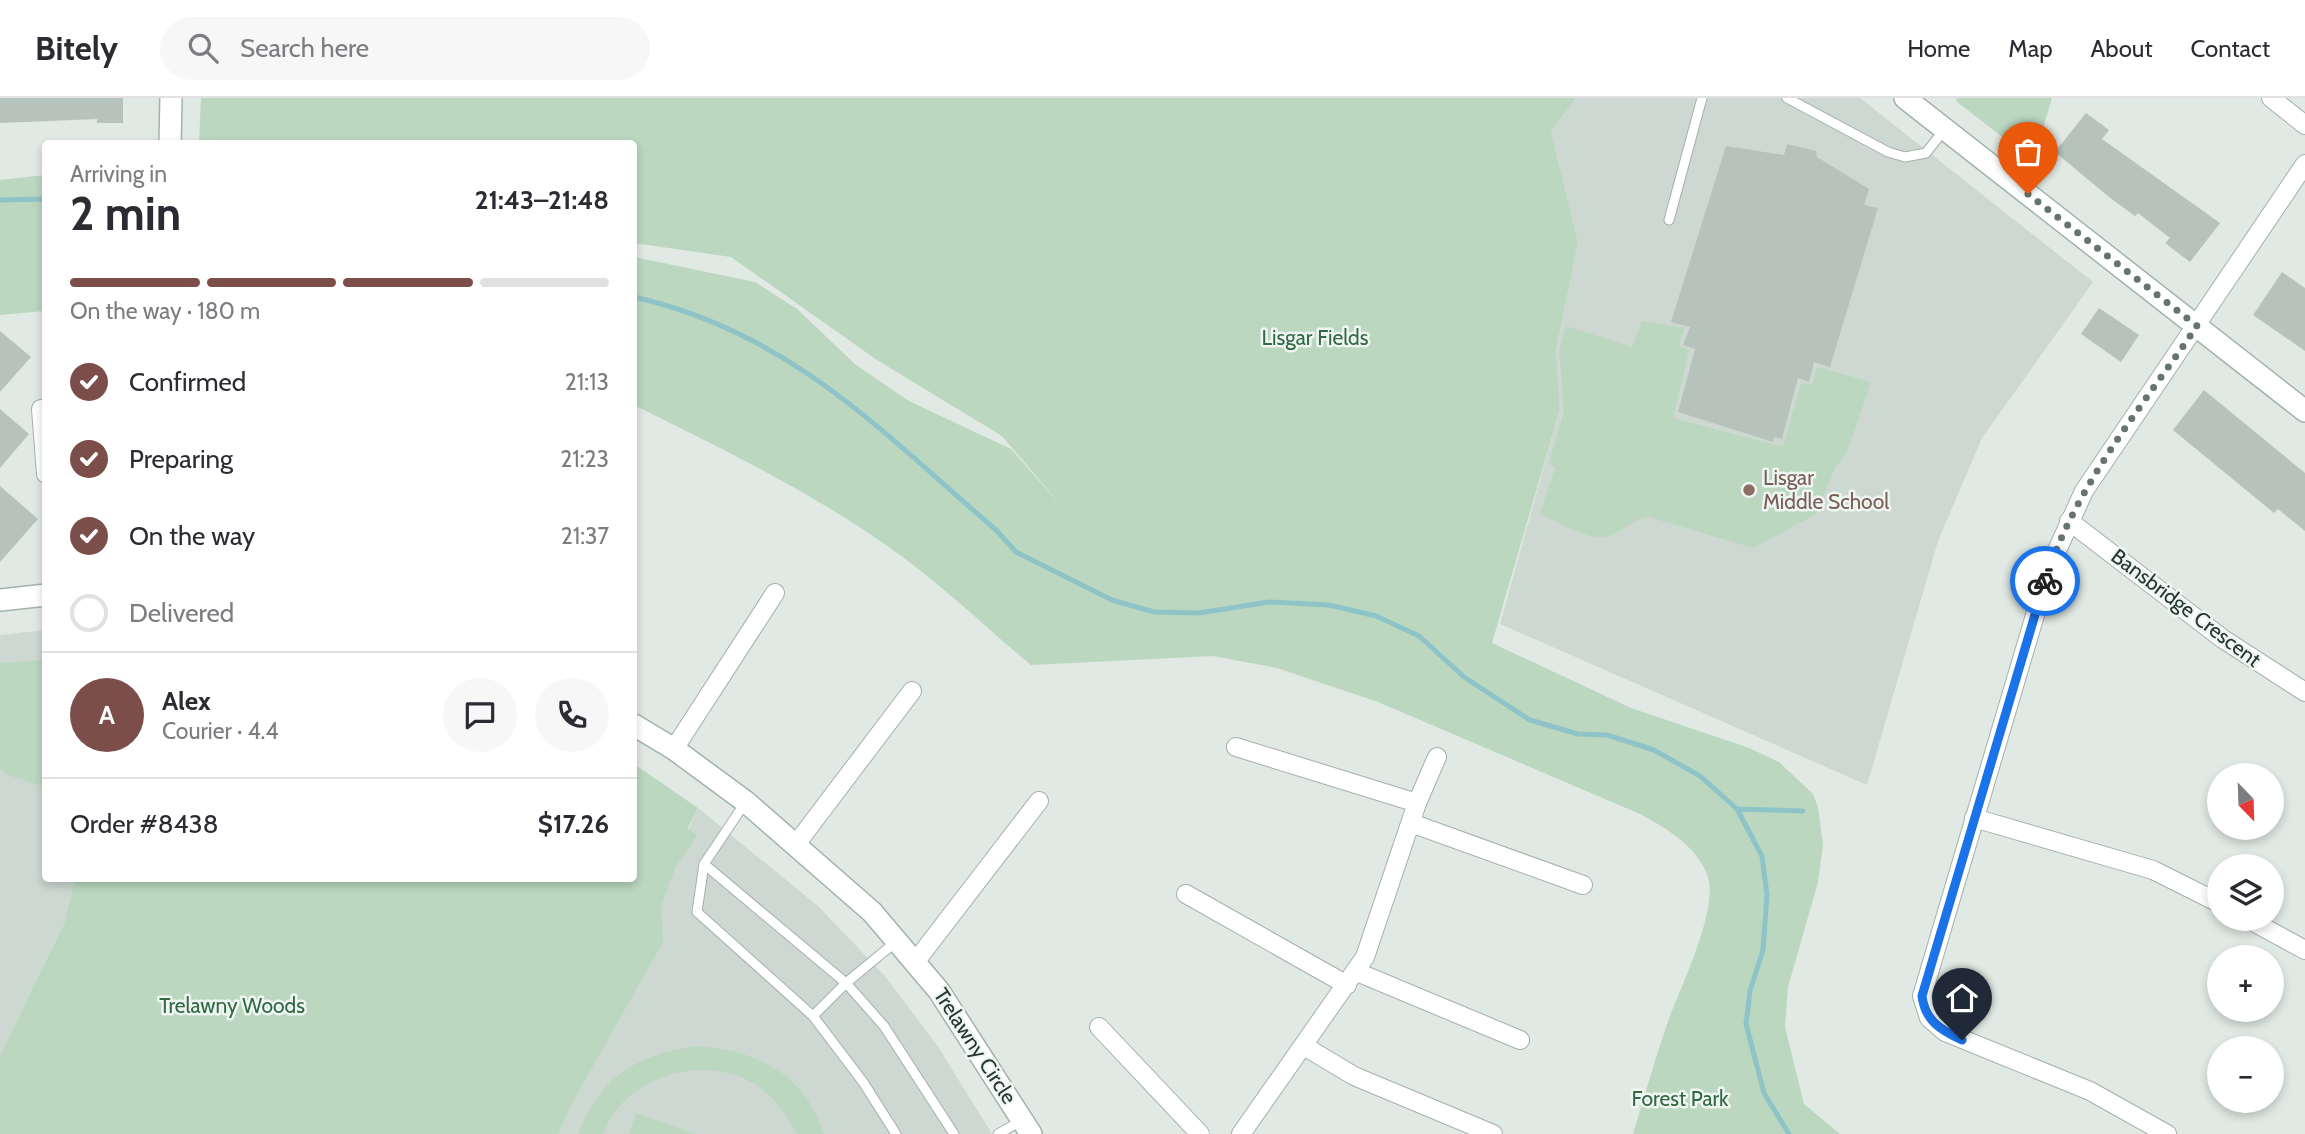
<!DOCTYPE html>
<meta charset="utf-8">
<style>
:root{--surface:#fff;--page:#f7f7f7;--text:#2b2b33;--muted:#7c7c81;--line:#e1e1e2;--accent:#7c4e4a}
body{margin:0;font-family:Cabin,sans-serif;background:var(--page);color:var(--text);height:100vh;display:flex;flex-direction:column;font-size:26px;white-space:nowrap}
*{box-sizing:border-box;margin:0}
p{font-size:23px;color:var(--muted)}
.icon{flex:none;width:38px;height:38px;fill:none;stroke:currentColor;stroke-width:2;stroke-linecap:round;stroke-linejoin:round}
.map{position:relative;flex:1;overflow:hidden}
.side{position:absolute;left:42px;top:42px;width:595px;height:742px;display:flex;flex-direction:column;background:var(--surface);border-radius:7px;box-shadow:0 4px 10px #0003}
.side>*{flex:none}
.needle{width:46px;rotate:157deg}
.tools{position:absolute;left:2207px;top:665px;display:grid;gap:14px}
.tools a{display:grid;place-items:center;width:77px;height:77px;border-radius:50%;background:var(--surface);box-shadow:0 4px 10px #0003;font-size:35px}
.pin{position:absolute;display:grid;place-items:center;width:60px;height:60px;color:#fff;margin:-72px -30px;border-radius:50% 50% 50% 0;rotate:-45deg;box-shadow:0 0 7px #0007}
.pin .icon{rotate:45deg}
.courier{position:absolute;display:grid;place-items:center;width:70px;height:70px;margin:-35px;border:5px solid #1a73e8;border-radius:50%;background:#fff;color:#222;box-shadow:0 2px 9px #0007}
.summary em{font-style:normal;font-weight:700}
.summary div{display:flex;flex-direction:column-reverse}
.summary{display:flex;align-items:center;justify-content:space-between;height:119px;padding:0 28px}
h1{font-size:46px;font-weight:700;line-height:52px}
.bar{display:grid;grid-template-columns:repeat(4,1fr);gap:10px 7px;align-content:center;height:84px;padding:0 28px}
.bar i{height:9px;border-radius:5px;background:var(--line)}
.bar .active{background:var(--accent)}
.bar p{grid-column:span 4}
.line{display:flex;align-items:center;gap:18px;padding:0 28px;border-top:2px solid var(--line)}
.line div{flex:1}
.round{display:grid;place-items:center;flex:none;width:74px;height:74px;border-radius:37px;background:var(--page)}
ol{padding:0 28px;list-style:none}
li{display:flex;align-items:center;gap:21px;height:77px}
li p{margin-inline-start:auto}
li .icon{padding:7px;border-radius:50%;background:var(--accent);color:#fff;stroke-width:4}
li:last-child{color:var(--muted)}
li i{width:38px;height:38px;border:4px solid var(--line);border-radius:50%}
header{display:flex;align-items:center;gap:42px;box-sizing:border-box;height:98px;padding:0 35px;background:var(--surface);border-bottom:2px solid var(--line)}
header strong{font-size:33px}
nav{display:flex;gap:38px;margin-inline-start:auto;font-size:24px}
.search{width:490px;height:63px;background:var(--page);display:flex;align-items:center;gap:18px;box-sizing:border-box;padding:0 24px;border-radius:38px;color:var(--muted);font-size:26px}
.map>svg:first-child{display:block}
.built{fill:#ced8d2}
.green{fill:#bbd7c0}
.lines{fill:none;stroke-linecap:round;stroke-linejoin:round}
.stream{stroke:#8ec4c7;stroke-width:5}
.building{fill:#b5c3bc}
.lane-casing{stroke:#a4b0aa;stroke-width:11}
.street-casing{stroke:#a4b0aa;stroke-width:20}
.secondary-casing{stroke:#a0b3aa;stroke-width:24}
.lane{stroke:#fff;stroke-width:9}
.street{stroke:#fff;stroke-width:18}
.secondary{stroke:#fff;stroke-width:21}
.done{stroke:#65756e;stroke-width:7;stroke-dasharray:0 12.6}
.route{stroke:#1a73e8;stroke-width:9}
.education-dot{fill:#8d6e63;stroke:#eff6f2;stroke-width:2.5}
.labels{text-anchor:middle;stroke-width:5;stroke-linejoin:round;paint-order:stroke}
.park-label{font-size:21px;fill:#326842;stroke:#eff6f2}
.education-label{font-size:21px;fill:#785e54;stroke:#eff6f2;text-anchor:start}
.street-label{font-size:21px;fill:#23362f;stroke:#eff6f2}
</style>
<header>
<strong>Bitely</strong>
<div class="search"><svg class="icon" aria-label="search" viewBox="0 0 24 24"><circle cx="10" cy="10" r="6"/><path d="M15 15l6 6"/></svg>Search here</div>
<nav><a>Home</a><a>Map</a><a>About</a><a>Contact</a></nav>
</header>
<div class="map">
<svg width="2305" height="1036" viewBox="0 0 2305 1036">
<rect width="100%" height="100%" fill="#e0e9e4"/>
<g class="built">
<polygon points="1576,0 1860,0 2093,184 1982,340 1938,443 1867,687 1500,526 1560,311 1556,252 1578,144 1551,34"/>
<polygon points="45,532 46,780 75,781 64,826 0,957 0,537"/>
<polygon points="698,710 818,808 884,877 937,947 992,1036 558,1036"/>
</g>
<g class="green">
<path d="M201,0H1576L1551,34L1578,144L1556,252L1560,311L1492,545L1631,610L1749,650L1779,664L1813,696L1818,709L1823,747L1818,784L1788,889L1785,929L1804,1006L1840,1036H1633C1644,1000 1654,964 1666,929C1678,893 1721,810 1707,776C1695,747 1666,730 1640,716L1378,604L1277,570L1213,558L1031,567C989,532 948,493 904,460C820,398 727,353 634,307V159L755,184L797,211L856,267L909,303L1011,351L1065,412L1002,338L877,262L731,159L634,145V46L199,45Z"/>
<polygon points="1957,0 2052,0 2033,63 1956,3"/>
<polygon points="45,77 45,213 0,217 0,82"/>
<path d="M1642,223L1684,230L1679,248L1689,252L1673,320L1783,349L1801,285L1812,287L1817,269L1871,284L1847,354L1835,370L1816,416L1753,450L1649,419C1633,421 1623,433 1609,438C1590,445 1558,423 1540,416L1555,370L1549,365L1564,313L1559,253L1566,228L1632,249Z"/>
<polygon points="45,562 46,562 45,689 8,677 0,671 0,565"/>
<polygon points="634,666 698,710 688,730 697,738 676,768 661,807 663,844 572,1005 558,1036 0,1036 0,957 64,826 75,781 634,780"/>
<path d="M697,948C756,952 805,976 824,1036H797C786,1017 775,999 756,987C705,954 624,978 603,1036H578C600,978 638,956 697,948Z"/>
<polygon points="636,1015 696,1036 629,1036"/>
</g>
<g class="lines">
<g class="stream">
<polyline points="0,102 46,101"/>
<path d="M634,199C789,234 880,332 996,432L1016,454L1112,502L1154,514L1199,515L1269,504L1329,507L1376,518L1419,538L1464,579L1530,622L1578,636L1607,637L1654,652L1700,678L1737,711L1762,758L1767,797L1763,852L1750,893L1746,926L1764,995L1789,1036"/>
<polyline points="1737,711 1803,713"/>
</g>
</g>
<g class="building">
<polygon points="0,0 123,0 123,25 97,25 97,21 0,25"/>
<polygon points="2086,15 2109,32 2102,41 2220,125 2190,164 2165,145 2170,140 2138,115 2135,118 2109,99 2055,54"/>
<polygon points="1787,46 1816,53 1817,59 1869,91 1864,107 1878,110 1830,269 1814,264 1809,284 1798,280 1782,341 1774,339 1773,344 1678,314 1695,251 1683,247 1690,229 1671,224 1726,48 1784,57"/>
<polygon points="2282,174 2305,190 2305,253 2253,217"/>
<polygon points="2099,210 2139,237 2121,264 2081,236"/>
<polygon points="0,233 31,259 0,294"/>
<polygon points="2204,292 2305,375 2305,433 2278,411 2274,415 2173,332"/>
<polygon points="0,311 29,336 0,370"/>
<polygon points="0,388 38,421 0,464"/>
</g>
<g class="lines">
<g class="lane-casing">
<g id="lane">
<polyline points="1787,0 1888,54 1905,59 1926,55 1944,32"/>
<polyline points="1669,122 1702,0"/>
<polyline points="745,705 704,766 697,814 813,918 863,984 896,1036"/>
<polyline points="704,766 846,885 884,928 954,1036"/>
<polyline points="813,918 846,885 898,842"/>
<polyline points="998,1036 1021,1023"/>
</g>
</g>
<g class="street-casing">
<g id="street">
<polyline points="2271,0 2305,27"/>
<polyline points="41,311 46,376"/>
<polyline points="2069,423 2223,541 2305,594"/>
<polyline points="1236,649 1417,705"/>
<polyline points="674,651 775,495"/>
<polyline points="1974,720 2153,772 2219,805"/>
<polyline points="1411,725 1583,787"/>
<polyline points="797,745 912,593"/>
<polyline points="1186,796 1347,887"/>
<polyline points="2248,821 2305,852"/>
<polyline points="916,863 1039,703"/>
<polyline points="1357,874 1520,942"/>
<polyline points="1099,929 1200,1036"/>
<polyline points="1304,948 1354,978 1493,1036"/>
<polyline points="1241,1036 1365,859 1417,705 1437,659"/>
<polyline points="2167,1036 2090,993 1945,934 1929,920 1922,898 2049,470 2084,393 2305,66"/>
</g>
</g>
<g class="secondary-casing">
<g id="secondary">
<polyline points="1905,0 2305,313"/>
<polyline points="170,46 171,0"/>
<polyline points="0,502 46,497"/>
<polyline points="634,627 674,651 746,704 872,814 939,893 1031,1036"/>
</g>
</g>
<use href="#lane" class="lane"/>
<use href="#street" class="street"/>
<use href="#secondary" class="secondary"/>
</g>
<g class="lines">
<path class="done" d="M2028,96L2197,228C2142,309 2075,388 2045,483"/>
<path class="route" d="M1962,942C1941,932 1925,923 1922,898L2045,483"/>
</g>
<circle class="education-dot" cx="1749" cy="392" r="7"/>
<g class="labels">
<g class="park-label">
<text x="1315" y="247">Lisgar Fields</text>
<text x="232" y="915">Trelawny Woods</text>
<text x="1680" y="1008">Forest Park</text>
</g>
<g class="education-label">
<text x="1763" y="387">Lisgar<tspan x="1763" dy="24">Middle School</tspan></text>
</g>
<g class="street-label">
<text transform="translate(2186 510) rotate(37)" y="7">Bansbridge Crescent</text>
<text transform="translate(975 948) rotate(57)" y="7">Trelawny Circle</text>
</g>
</g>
</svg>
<div class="tools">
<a><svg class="needle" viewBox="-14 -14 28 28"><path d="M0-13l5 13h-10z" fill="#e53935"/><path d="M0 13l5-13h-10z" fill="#7c7c81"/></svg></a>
<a><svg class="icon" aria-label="layers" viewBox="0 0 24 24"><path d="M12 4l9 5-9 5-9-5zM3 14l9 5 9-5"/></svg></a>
<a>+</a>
<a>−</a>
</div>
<div class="pin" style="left:2028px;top:96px;background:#ea580c"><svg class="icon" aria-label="bag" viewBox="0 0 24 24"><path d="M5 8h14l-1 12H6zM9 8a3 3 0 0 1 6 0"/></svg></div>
<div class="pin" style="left:1962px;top:942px;background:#1f2937"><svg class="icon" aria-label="home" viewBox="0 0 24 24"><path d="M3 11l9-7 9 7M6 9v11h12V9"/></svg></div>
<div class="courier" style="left:2045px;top:483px"><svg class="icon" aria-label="bike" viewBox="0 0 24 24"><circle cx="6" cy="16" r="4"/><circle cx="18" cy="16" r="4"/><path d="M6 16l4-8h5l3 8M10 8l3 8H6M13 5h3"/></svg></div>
<section class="side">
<div class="summary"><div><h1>2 min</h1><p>Arriving in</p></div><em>21:43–21:48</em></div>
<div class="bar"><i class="active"></i><i class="active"></i><i class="active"></i><i></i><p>On the way · 180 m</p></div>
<ol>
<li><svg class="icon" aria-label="check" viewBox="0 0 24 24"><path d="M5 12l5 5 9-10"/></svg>Confirmed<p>21:13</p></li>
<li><svg class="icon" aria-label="check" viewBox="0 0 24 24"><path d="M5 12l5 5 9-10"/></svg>Preparing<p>21:23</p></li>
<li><svg class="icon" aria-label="check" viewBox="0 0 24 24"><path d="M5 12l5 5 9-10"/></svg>On the way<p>21:37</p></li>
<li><i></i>Delivered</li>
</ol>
<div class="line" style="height:126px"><b class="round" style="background:var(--accent);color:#fff">A</b><div><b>Alex</b><p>Courier · 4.4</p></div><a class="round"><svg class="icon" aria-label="chat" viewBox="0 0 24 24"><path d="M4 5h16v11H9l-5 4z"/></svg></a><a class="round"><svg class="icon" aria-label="phone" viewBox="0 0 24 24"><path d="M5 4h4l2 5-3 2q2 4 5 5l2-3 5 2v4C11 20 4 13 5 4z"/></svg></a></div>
<div class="line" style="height:91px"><div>Order #8438</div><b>$17.26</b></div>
</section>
</div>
